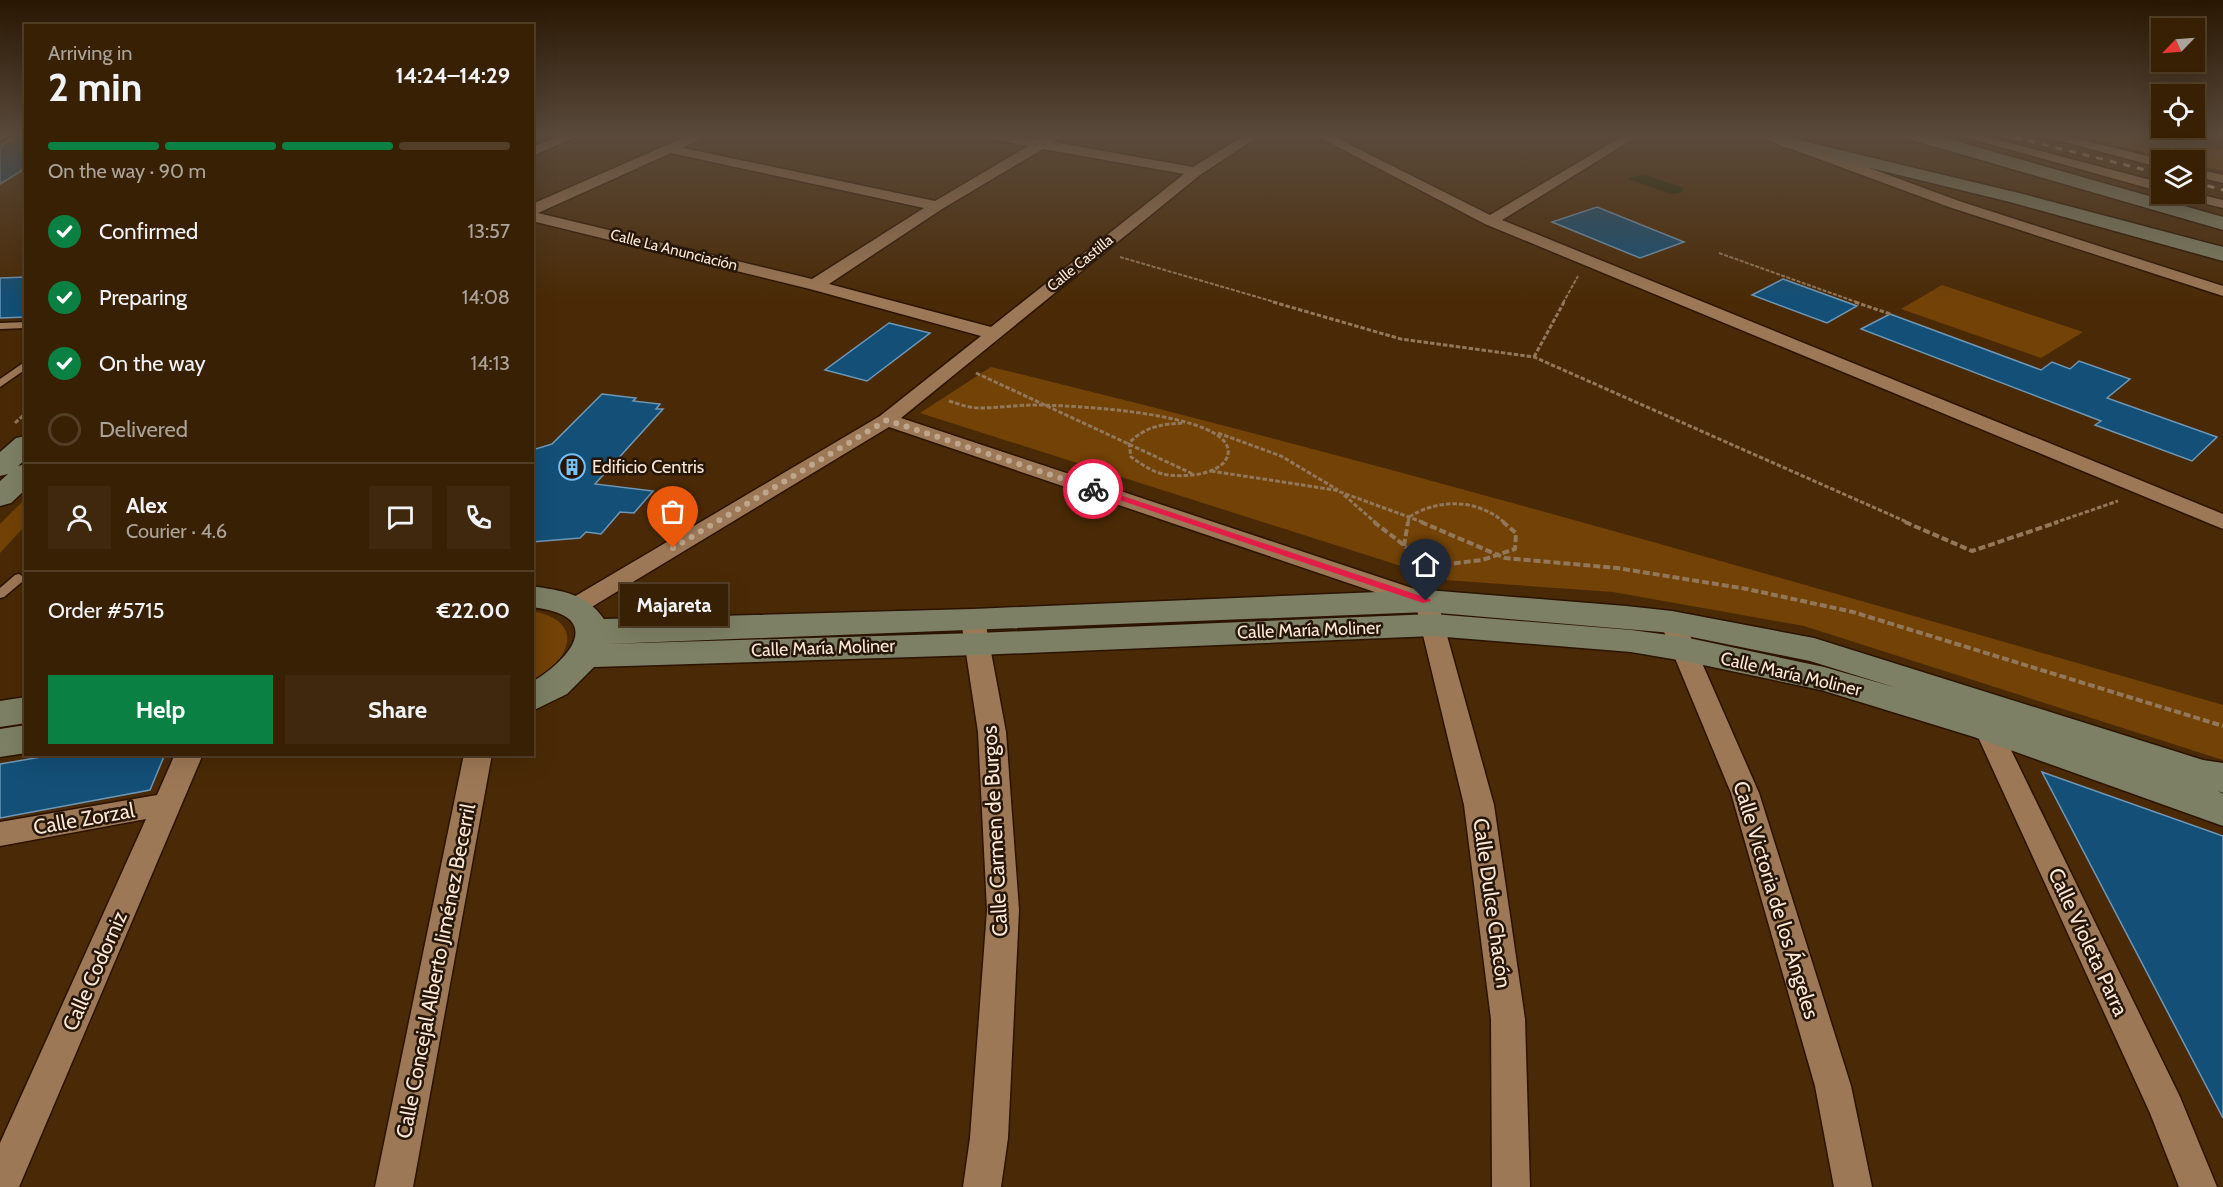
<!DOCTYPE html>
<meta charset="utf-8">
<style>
:root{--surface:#382004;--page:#3f280e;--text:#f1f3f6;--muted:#aba39a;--line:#523e26;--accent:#0b8043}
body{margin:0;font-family:Cabin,sans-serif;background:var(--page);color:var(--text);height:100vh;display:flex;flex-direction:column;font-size:22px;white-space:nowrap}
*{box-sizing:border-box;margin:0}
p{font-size:20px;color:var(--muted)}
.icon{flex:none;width:33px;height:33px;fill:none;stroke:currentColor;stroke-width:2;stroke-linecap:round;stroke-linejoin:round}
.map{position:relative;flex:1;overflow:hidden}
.sheet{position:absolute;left:24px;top:24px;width:510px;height:732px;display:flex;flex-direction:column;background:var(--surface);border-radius:0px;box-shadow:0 6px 24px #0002,0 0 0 2px var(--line)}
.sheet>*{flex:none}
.needle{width:39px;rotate:245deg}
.controls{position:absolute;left:2151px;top:18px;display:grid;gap:12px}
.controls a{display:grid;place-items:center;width:54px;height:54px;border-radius:0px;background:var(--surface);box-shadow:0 6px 24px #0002,0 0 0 2px var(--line);font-size:30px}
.pin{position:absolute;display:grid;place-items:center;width:51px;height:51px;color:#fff;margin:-62px -26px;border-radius:50% 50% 50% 0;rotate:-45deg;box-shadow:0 0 6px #0007}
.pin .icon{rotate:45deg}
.courier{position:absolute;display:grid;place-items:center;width:60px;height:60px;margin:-30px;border:4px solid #e11d48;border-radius:50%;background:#fff;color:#222;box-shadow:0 2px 8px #0007}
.bubble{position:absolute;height:42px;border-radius:0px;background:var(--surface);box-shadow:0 6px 24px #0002,0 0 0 2px var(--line);font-size:20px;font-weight:800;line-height:42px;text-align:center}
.head em{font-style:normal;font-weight:800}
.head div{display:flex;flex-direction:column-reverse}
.head{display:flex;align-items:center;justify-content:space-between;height:102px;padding:0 24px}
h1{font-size:39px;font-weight:800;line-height:45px}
.bar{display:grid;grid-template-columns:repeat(4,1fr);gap:9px 6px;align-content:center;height:72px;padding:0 24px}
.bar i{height:8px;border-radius:4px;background:var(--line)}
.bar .on{background:var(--accent)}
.bar p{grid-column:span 4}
.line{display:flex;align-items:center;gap:15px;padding:0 24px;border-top:2px solid var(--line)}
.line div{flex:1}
.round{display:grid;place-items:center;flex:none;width:63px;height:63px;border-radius:0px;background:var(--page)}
ol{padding:0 24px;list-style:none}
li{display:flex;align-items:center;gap:18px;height:66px}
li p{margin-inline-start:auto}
li .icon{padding:6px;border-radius:50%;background:var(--accent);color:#fff;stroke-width:4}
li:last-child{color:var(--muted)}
li i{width:33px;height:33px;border:3px solid var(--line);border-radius:50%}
.primary-button{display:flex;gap:12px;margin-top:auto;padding:12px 24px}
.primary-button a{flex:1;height:69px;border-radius:0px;background:var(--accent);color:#fff;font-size:24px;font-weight:800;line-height:69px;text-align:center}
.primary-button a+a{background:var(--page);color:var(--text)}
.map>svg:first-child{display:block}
.green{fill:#724207}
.water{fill:#192200}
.building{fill:#134f77;stroke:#6e97b8;stroke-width:1.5}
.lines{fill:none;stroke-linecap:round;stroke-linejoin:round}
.lane-casing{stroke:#2b1300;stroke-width:3}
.street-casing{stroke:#2b1300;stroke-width:3}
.secondary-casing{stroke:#2b1300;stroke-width:3}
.path-far2{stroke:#92775a;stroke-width:2;stroke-dasharray:4 1.5;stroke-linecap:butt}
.path-far1{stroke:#92775a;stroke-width:3;stroke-dasharray:4.5 2;stroke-linecap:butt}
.path{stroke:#92775a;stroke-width:4;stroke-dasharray:7 3;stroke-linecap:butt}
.lane{fill:#9d7856;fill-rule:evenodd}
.street{fill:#9d7856;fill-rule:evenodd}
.secondary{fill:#7e8065;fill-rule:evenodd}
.rail{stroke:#c8b099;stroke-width:3;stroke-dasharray:7 7;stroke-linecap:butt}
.route{fill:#e11d48}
.done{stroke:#bea68d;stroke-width:6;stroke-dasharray:0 10.8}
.labels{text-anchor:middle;stroke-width:5;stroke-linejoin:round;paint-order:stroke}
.far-street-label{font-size:15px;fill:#fde8d6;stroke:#251609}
.poi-label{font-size:18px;fill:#fde8d6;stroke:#251609;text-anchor:start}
.street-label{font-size:18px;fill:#fde8d6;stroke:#251609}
.near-street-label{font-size:21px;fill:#fde8d6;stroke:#251609}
</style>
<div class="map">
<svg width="2223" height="1187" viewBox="0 0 2223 1187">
<rect width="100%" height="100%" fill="#4a2a06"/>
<g class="green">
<polygon points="2073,134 2156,134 2223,150 2223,171 2195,165 2194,160 2177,160"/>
<polygon points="1942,285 2083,332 2041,358 1901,309"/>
<path d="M991,367C1405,468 1814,587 2223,705V760L1804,626L1613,592L1445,580L920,413Z"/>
<polygon points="25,499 25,526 0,553 0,524"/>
<path d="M532,611C587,621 570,661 533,681Z"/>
</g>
<polygon class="water" points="1643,174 1684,188 1682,189 1683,192 1671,194 1628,179"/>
<g class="building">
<polygon points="20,134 26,134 26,168 0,184 0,146"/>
<polygon points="1597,207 1684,242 1640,258 1552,222"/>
<polygon points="26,277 26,317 0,318 0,278"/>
<polygon points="1783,279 1857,306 1827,323 1752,295"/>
<polygon points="1890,314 2041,370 2052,362 2070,369 2079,361 2130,379 2107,398 2217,437 2192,461 2095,425 2101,421 1861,329"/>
<polygon points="889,323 930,333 867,381 825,370"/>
<polygon points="602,394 636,398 633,401 660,404 656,409 663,409 595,484 653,491 634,513 620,512 601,534 586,532 580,538 532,542 532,450 552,444"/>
<polygon points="59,754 165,754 150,790 0,818 0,764"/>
<polygon points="2042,772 2223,836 2223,1118"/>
</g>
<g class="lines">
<g class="lane-casing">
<g id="lane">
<polygon points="26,322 26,328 0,329 0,323"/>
<polygon points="26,361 26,369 0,387 0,379"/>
<polygon points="19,574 25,578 23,581 4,597 0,598 0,588 15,575"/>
</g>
</g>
<g class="street-casing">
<g id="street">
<polygon points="0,134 11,134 0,141"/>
<polygon points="565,134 583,134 532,156 532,147"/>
<path d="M692,134H709L683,148L935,201L1028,146L984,138L978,134H1007L1039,140L1048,134H1064L1053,142L1193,167L1247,134H1262L1200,175L901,418L1436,596L1494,805L1525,1019L1530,1187H1492L1491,1019L1464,805L1416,606L889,427L585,611L576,614L567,611L564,606L567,601L880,416L981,336L810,289L532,221V204ZM1043,149L1184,174L991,327L829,284L942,209ZM671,153L924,208L812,279L538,213Z"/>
<polygon points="1313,134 1329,134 1490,215 1626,134 1641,134 1502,220 2223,514 2223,529 1485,224"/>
<polygon points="1751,134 1772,134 1791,139 1959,201 2223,286 2223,296 1949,207"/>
<polygon points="1954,134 1976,134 2162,183 2162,192"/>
<polygon points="2034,134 2057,134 2164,160 2162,160 2162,168"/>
<polygon points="2194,168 2223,175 2223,183 2194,176"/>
<polygon points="2194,193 2223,200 2223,208 2177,197 2175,194"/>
<polygon points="973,612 982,614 985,620 1006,732 1019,910 1008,1138 1001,1187 963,1187 970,1138 987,910 978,732 961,620 964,614"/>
<polygon points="1672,614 1681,616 1684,622 1759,793 1851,1086 1872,1187 1834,1187 1815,1086 1731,793 1660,622 1663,616"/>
<polygon points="1981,706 1991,708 1994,715 2180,1097 2217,1187 2179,1187 2150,1113 1968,715 1971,708"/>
<polygon points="175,754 203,754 19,1187 0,1187 0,1143 146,819 0,846 0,822 157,795"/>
<polygon points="464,754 492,754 413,1187 375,1187"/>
</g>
</g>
<g class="secondary-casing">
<g id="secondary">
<polygon points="1902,134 1931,134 2223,217 2223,230 1905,138"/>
<polygon points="1786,137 2023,194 2223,247 2223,261 2010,202 1780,146 1777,142"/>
<polygon points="26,436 26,459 18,466 26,464 26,489 11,503 0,506 0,481 8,474 0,476 0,452 16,438"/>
<path d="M532,586C562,591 586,593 604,619L973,609L1427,590L1626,606L1672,611L1814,638L2203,760L2223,763V793L2218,791L2223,794V826L1974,737L1821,690L1684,661L1631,652L1433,636L977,655L594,667L567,694L532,711V682C548,673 592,640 569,619C559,611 544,609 532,607ZM1427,612L1672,633L1810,661L1897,688L1824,667L1684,637L1631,630L1433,614L977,633L607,644Z"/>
<polygon points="26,697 26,723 0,727 0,701"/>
<polygon points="26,725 26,753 0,757 0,729"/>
</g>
</g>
<g class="path-far2">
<polyline points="2170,147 2198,153"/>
<polyline points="1719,253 1859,303"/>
<polyline points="1120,257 1278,303"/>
<polyline points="1563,303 1578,276"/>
</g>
<g class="path-far1">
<polyline points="1273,302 1401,339 1534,357 1909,523"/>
<polyline points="1855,302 1890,314"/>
<polyline points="1534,357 1564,302"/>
<polyline points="976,373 1193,474"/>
<path d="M949,401C959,404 969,408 980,408C998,408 1017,405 1035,405C1064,405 1235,412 1228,454C1224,476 1180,478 1163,474C1151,471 1141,464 1131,457L1129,443C1146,426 1162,424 1185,423"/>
<polyline points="15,423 26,413"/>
<polyline points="1218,433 1281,456 1338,490"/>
<polyline points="1211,471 1335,490 1425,523"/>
<polyline points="1344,495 1376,523"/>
<path d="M1408,523L1409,517C1439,498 1478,499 1505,523"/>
<polyline points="2054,523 2118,501"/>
</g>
<g class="path">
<path d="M1374,522C1391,536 1423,555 1425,577"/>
<polyline points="1421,522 1505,558 1617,568 1747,589 1853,612 2223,726"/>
<polyline points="1905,522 1972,551 2058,522"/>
<polyline points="1404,546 1408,522"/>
<polyline points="1424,567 1482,560 1515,549 1516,533 1503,522"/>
</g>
<use href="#lane" class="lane"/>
<use href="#street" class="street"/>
<use href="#secondary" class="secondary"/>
<g class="rail">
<polyline points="2001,134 2162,174"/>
<polyline points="2194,182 2223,190"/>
</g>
</g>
<linearGradient id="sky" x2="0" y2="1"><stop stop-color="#291703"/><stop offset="0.45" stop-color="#5a4a3b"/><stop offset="1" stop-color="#5a4a3b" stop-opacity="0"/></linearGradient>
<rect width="2223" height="300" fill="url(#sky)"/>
<polygon class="route" points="1093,486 1430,599 1431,601 1423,603 1090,490 1090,487"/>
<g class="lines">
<polyline class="done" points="673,548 887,420 1093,489"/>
</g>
<defs>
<g id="building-ring" transform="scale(1.35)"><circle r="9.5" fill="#251609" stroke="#77bff7" stroke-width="1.5"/><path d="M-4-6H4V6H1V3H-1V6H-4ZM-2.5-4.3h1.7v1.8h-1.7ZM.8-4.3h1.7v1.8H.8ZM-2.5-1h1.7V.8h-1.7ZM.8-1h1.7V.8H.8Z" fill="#77bff7"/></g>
</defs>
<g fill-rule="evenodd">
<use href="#building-ring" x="572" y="467"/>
</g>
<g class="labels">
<g class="far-street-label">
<text transform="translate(674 250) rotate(14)" y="5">Calle La Anunciación</text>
<text transform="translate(1080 263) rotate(-39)" y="5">Calle Castilla</text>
</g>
<g class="poi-label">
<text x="592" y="473">Edificio Centris</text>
</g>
<g class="street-label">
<text transform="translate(1309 630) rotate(-2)" y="6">Calle María Moliner</text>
<text transform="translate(823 648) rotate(-2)" y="6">Calle María Moliner</text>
<text transform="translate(1791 674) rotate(13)" y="6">Calle María Moliner</text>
</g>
<g class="near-street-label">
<text transform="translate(84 819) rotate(-10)" y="7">Calle Zorzal</text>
<text transform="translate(995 831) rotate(-93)" y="7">Calle Carmen de Burgos</text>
<text transform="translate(1776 900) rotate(73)" y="7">Calle Victoria de los Ángeles</text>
<text transform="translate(1492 903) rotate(82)" y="7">Calle Dulce Chacón</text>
<text transform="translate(2088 942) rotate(65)" y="7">Calle Violeta Parra</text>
<text transform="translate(95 971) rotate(-66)" y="7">Calle Codorniz</text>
<text transform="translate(436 971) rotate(-79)" y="7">Calle Concejal Alberto Jiménez Becerril</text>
</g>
</g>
</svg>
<div class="controls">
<a><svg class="needle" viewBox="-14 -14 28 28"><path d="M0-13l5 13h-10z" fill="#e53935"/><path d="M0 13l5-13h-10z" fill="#aba39a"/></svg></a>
<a><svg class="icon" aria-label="locate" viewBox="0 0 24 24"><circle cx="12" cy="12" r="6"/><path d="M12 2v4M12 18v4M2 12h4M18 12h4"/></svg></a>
<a><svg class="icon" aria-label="layers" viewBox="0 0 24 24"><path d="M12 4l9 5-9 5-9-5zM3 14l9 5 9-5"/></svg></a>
</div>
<div class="pin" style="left:673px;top:548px;background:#ea580c"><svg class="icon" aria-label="bag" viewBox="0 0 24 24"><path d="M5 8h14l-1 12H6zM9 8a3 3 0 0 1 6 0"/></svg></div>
<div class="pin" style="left:1426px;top:601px;background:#1f2937"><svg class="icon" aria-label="home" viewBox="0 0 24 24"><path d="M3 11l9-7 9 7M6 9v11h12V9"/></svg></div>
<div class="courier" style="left:1093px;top:489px"><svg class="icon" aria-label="bike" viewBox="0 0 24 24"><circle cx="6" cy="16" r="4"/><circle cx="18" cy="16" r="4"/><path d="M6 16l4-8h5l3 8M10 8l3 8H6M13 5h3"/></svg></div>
<div class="bubble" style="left:620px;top:584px;width:108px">Majareta</div>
<section class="sheet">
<div class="head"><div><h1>2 min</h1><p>Arriving in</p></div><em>14:24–14:29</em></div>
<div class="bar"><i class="on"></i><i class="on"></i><i class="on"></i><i></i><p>On the way · 90 m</p></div>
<ol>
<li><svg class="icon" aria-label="check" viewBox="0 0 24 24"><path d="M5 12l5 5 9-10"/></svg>Confirmed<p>13:57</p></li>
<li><svg class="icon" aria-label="check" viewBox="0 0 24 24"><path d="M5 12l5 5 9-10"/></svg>Preparing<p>14:08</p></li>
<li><svg class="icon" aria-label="check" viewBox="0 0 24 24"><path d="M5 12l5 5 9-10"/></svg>On the way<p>14:13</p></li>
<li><i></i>Delivered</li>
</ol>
<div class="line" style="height:108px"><a class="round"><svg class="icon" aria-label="person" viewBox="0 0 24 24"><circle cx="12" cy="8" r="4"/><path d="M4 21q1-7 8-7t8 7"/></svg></a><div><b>Alex</b><p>Courier · 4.6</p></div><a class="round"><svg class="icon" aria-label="chat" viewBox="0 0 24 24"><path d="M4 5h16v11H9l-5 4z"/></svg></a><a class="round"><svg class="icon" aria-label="phone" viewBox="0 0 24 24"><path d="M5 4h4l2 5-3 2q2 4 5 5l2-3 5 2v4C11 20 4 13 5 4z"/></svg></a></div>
<div class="line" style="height:78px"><div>Order #5715</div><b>€22.00</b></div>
<div class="primary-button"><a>Help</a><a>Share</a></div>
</section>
</div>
